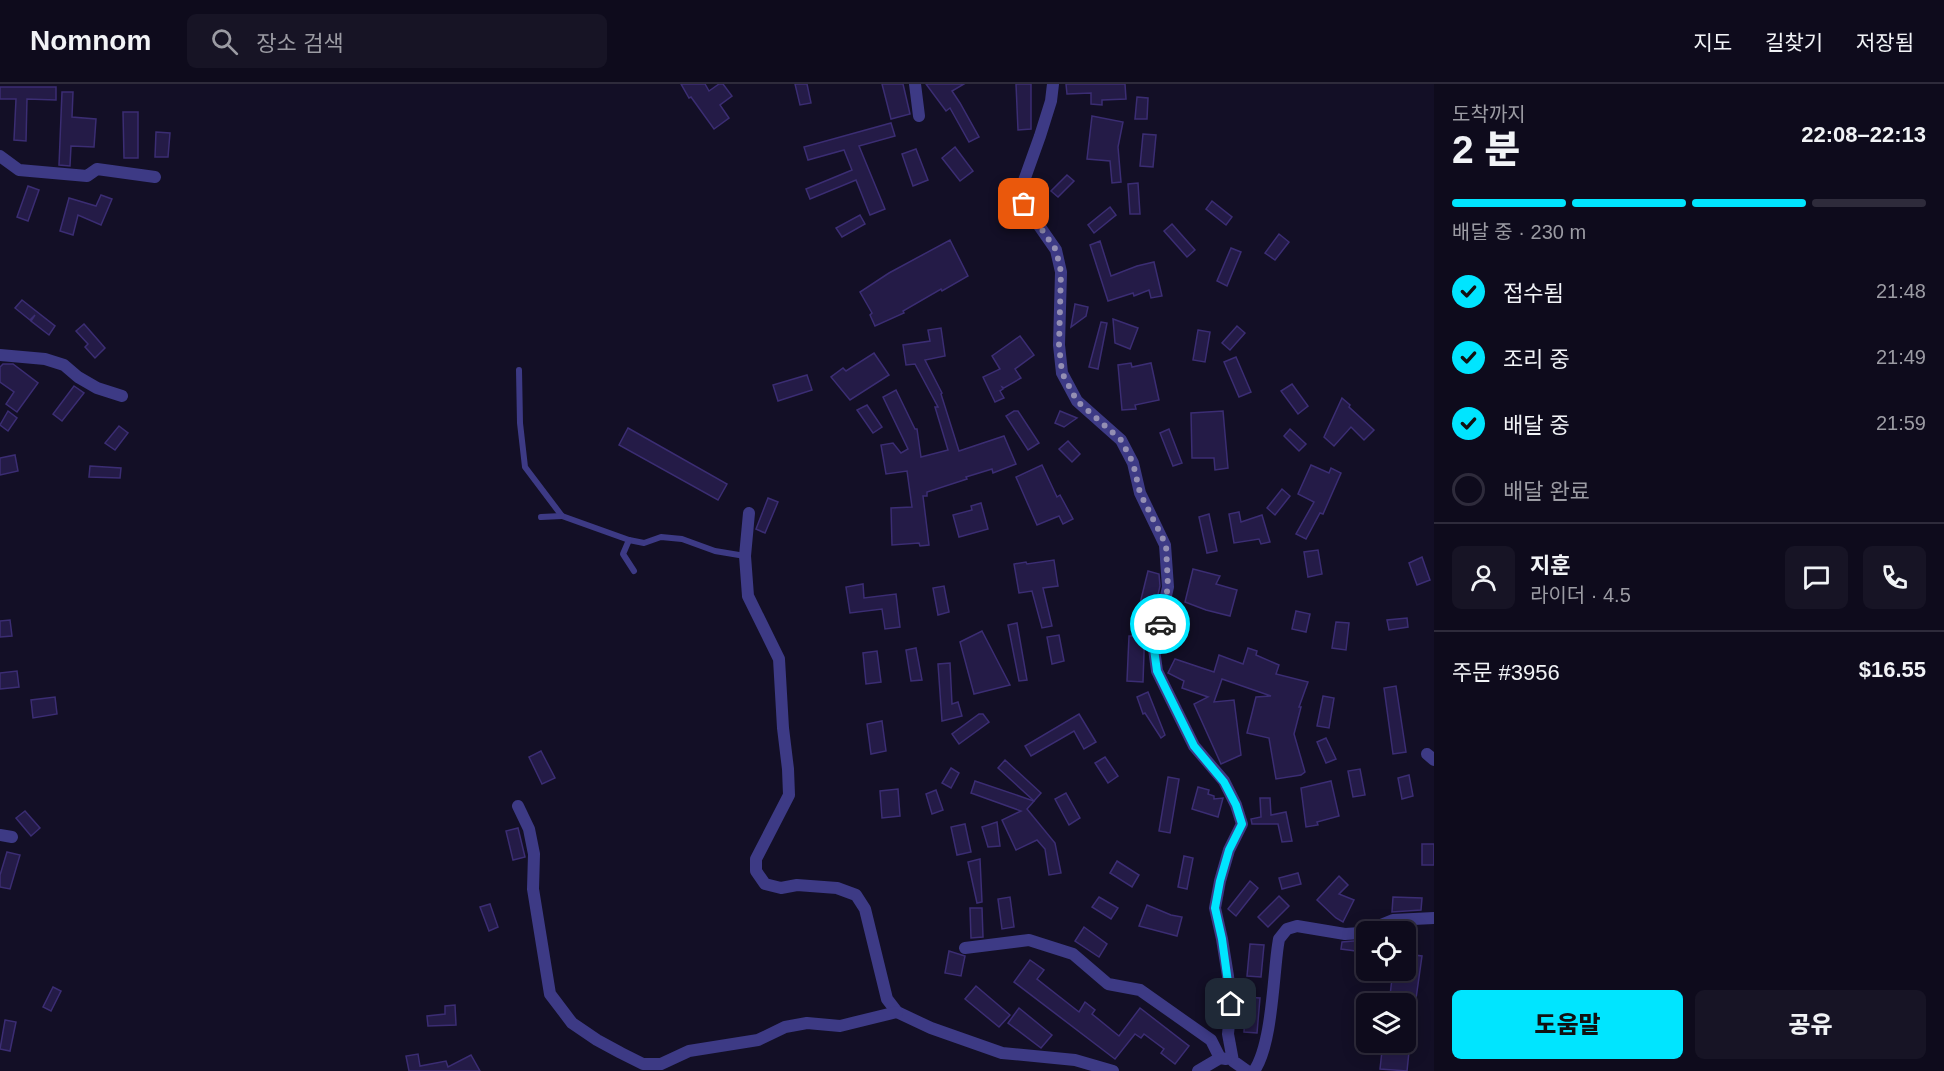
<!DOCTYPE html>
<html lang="ko">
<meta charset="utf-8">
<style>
:root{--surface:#0e0b1c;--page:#171425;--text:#f1f3f6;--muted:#9b9ba3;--line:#2e2b3b;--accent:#00e5ff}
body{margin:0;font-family:Arial,"Noto Sans KR",sans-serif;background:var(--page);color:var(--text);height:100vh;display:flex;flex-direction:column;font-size:22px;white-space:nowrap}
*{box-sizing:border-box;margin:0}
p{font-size:20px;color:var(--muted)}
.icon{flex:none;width:33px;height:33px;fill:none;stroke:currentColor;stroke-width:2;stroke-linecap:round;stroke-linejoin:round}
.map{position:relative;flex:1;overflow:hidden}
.panel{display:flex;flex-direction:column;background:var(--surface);width:510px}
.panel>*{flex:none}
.controls{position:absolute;left:1356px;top:837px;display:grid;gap:12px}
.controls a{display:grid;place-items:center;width:60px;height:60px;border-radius:9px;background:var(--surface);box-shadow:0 3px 15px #0003,0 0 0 2px var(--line);font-size:30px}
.pin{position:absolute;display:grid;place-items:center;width:51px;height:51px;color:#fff;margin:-26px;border-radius:12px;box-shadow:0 3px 9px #0006}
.courier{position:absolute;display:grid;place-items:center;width:60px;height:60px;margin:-30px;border:4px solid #00e5ff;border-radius:50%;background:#fff;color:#222;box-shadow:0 2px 8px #0007}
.overview em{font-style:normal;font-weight:800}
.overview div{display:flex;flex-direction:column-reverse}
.overview{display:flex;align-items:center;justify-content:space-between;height:102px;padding:0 18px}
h1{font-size:39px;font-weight:800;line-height:45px}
.bar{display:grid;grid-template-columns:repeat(4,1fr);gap:9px 6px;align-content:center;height:72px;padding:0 18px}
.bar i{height:8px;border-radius:4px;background:var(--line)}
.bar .selected{background:var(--accent)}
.bar p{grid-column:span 4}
.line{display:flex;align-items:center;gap:15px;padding:0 18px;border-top:2px solid var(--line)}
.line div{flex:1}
.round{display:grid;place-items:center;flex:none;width:63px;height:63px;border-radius:9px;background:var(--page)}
ol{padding:0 18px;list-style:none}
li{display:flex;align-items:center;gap:18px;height:66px}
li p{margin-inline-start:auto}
li .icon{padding:6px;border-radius:50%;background:var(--accent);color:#111;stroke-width:4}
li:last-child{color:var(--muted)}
li i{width:33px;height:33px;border:3px solid var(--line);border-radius:50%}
.action{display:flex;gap:12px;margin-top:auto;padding:12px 18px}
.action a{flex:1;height:69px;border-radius:9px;background:var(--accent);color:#111;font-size:24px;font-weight:800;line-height:69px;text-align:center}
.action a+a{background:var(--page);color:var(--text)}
header{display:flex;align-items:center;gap:36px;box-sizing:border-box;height:84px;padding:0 30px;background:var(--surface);border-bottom:2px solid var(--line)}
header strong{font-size:28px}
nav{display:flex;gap:33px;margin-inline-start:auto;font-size:21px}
.search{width:420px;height:54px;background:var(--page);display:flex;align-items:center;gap:15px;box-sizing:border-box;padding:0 21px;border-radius:9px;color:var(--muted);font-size:22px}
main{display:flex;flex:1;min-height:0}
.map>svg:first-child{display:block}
.building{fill:#241b47;stroke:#3b2d73;stroke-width:1.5}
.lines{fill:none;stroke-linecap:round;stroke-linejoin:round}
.lane{stroke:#3d3a85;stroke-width:6}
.street{stroke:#3d3a85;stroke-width:12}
.done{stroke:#948fb3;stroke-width:6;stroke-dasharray:0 10.8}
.route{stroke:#00e5ff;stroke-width:8}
</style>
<header>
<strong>Nomnom</strong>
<div class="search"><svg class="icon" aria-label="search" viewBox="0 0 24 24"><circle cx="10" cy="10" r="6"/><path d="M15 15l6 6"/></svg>장소 검색</div>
<nav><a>지도</a><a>길찾기</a><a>저장됨</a></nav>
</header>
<main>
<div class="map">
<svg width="1434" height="987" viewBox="0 0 1434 987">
<rect width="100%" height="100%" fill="#130f26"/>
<g class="building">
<polygon points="681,0 705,0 709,7 719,0 723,0 732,12 720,21 729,34 714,45 691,13 689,14"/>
<polygon points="795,0 807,0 811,19 800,21"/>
<polygon points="882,0 903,0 910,30 891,35"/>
<polygon points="926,0 964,0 952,7 960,19 979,53 969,58 950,24 946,27"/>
<polygon points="1016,0 1031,0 1031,45 1018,46"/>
<polygon points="1066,0 1125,0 1126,15 1102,16 1102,21 1091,20 1091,9 1067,10"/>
<polygon points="0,3 56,3 56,16 27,15 26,57 14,56 16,15 0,15"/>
<polygon points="62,8 73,8 72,33 96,35 94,63 71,62 70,82 59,81"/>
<polygon points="1137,13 1148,14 1147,35 1135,35"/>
<polygon points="123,28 138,28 138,74 124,74"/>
<polygon points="1092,32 1123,38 1118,63 1121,98 1112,99 1110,77 1087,75"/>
<polygon points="891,39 895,52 859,62 885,125 870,131 856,96 810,115 806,105 852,86 844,66 808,76 804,63"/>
<polygon points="156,48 170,49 168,73 155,73"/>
<polygon points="1143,50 1156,51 1153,83 1140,82"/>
<polygon points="955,63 973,87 960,97 942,74"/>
<polygon points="916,65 928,96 913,102 902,70"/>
<polygon points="1067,91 1074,97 1058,113 1051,107"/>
<polygon points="1138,99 1140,130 1130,130 1128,100"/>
<polygon points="28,102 39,106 28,137 17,133"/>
<polygon points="101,111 112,115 101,141 78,131 73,151 60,147 69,114 96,122"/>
<polygon points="1212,117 1232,133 1226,141 1206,125"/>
<polygon points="1110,123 1116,131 1094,149 1088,141"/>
<polygon points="860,131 865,140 842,153 836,144"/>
<polygon points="1172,140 1195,166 1187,173 1164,147"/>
<polygon points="1279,150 1289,158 1275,176 1265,169"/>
<polygon points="950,156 968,192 942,207 941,205 903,227 904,229 875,242 870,231 872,229 860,208 889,189"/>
<polygon points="1100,157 1111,192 1137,182 1154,178 1162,212 1151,214 1149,206 1134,212 1133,209 1108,217 1090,161"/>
<polygon points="1231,164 1241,168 1227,202 1217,197"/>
<polygon points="22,216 55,242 49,251 31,237 35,231 30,236 15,224"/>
<polygon points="1075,220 1088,223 1086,232 1071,243"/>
<polygon points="1113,235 1138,244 1130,265 1115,259"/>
<polygon points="1101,238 1107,239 1098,285 1089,283"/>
<polygon points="84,240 105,264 95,274 85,263 88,260 76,247"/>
<polygon points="1237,242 1245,249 1230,266 1222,259"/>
<polygon points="941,244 945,272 925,276 942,309 941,310 959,367 1004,352 1016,380 993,389 992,385 966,393 967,395 927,408 927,412 923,412 929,461 920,462 919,459 892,461 891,424 912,423 907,387 886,390 881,361 893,359 901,369 908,365 883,313 896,306 915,345 917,345 921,373 948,366 935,323 938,323 915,280 906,281 903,261 930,257 928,246"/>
<polygon points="1198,246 1210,248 1205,278 1193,276"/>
<polygon points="1020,252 1034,271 1015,285 1021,294 1004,304 1002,303 1003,305 1000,307 1004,314 995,318 983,293 1000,285 992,272"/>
<polygon points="874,269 889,291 850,316 831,293 843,284 846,287"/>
<polygon points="1236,273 1251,308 1239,313 1224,278"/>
<polygon points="1131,279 1132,283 1151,279 1159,316 1135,321 1136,325 1122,326 1118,281"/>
<polygon points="3,280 13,280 38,299 17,328 6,320 14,308 0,298 0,283"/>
<polygon points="807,291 812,306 778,317 773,301"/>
<polygon points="1292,300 1308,322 1298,330 1281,307"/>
<polygon points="74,302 84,309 62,337 53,330"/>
<polygon points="1342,314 1350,321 1349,323 1374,346 1364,356 1351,343 1334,362 1324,353"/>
<polygon points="867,321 882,343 873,349 857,326"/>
<polygon points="8,327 17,334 8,347 0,341"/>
<polygon points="1014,327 1018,327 1039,359 1028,366 1006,332"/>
<polygon points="1060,327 1077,334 1064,343 1055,339"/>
<polygon points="1223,327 1228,384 1215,386 1214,374 1192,374 1191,329"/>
<polygon points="119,342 128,349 115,366 105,359"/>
<polygon points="628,344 727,400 718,416 619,361"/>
<polygon points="1169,345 1182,379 1173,382 1160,349"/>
<polygon points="1290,345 1306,360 1299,367 1284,352"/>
<polygon points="1068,357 1080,370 1072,378 1059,365"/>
<polygon points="15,371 18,387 0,391 0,374"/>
<polygon points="1042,381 1057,413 1060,411 1073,435 1063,440 1059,432 1037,441 1016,393"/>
<polygon points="1311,381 1329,389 1331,384 1341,389 1323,430 1320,429 1306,455 1296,450 1314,418 1298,410"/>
<polygon points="90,382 121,384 120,394 89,393"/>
<polygon points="1282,405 1290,412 1275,431 1267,424"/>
<polygon points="768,414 778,418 765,449 756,445"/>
<polygon points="981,419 988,445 959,453 953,431 972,426 971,422"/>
<polygon points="1239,428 1241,438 1262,431 1270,458 1261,460 1259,455 1234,459 1229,430"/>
<polygon points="1209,430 1217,467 1207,469 1199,433"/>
<polygon points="1318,466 1322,490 1308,493 1304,468"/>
<polygon points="1422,473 1430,496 1417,501 1409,479"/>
<polygon points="1054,476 1058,502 1043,504 1052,542 1042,544 1032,507 1019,509 1014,480 1026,478 1027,480"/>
<polygon points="1193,485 1220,492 1216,500 1237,506 1230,532 1206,526 1185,518"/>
<polygon points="1148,487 1159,490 1160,502 1151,541 1145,540 1143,598 1127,597 1129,552 1132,552"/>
<polygon points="863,500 864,514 896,510 900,543 885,545 882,525 850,529 846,503"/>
<polygon points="944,502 949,528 938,531 933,504"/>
<polygon points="1296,527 1310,530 1306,548 1292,545"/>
<polygon points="1407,534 1408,543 1389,546 1387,536"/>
<polygon points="10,536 12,552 0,553 0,537"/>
<polygon points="1336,538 1349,539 1346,566 1332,564"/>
<polygon points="1017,539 1027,596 1019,597 1008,541"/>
<polygon points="982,547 1010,601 974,610 960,558"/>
<polygon points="1059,551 1064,577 1052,580 1047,553"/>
<polygon points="916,564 922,596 911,597 906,566"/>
<polygon points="1248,564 1257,567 1256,571 1279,581 1276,590 1308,598 1299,623 1301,623 1294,650 1305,688 1301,691 1276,695 1269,654 1247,649 1256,613 1271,612 1222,595 1214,618 1234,616 1241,671 1221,680 1194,620 1208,613 1182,604 1184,597 1168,589 1175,575 1214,588 1219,571 1243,580"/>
<polygon points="877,567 881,598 866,600 863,569"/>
<polygon points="950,579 952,620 958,618 962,632 942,637 938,580"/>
<polygon points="17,587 19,603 0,605 0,589"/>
<polygon points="1396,602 1406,668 1393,670 1384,604"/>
<polygon points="1148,608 1165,651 1161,654 1145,629 1143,630 1137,613"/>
<polygon points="1323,612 1334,614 1329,644 1317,642"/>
<polygon points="55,613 57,630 33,634 31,616"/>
<polygon points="979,630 983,630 989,638 959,660 952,650"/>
<polygon points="1079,630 1096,658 1084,665 1074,647 1031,672 1025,662"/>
<polygon points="882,637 886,667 871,670 867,640"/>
<polygon points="1326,654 1336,675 1326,679 1317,658"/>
<polygon points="541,667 555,694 542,700 529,673"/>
<polygon points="1105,673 1118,692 1108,699 1095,679"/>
<polygon points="1005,676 1041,709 1034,717 998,684"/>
<polygon points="951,684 959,689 951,704 942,699"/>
<polygon points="1360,685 1365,711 1353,713 1348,687"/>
<polygon points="1409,691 1413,712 1402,715 1398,694"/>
<polygon points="1168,693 1179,695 1170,749 1159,747"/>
<polygon points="975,697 1034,717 1027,725 1055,759 1061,789 1049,791 1045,765 1037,756 1016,766 1002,736 1021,727 971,709"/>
<polygon points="1331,697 1339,732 1317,738 1318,741 1306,743 1301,704"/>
<polygon points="1198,703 1209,706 1208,710 1214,712 1214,715 1223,714 1218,733 1192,725"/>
<polygon points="898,705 900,732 882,734 880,707"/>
<polygon points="936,706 943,726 932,730 926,710"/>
<polygon points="1066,709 1080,734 1069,741 1055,715"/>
<polygon points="1260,714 1270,714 1271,731 1286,728 1292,757 1282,758 1278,740 1252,740 1251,735 1261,733"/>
<polygon points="25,727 40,744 31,752 16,734"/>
<polygon points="997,738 1000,762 988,763 982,743"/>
<polygon points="965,740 971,768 957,771 951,743"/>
<polygon points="518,744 525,773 513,776 506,747"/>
<rect x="1422" y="760" width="12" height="21"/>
<polygon points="7,768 20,771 10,805 0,803 0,791"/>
<polygon points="1184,772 1193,774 1187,805 1178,803"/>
<polygon points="980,775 982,818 977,819 968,778"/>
<polygon points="1117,777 1139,791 1132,803 1110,789"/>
<polygon points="1298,789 1301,800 1282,805 1279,794"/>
<polygon points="1339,792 1348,801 1339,810 1354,816 1343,838 1336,834 1317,816"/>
<polygon points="1250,797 1258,804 1236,832 1228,825"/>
<polygon points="1279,812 1289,822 1268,843 1258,833"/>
<polygon points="1010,813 1014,843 1002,845 998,815"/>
<polygon points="1099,813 1118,824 1111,835 1092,823"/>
<polygon points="1393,813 1422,814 1421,826 1392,828"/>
<polygon points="490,820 498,843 489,847 480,823"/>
<polygon points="1147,821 1171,831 1182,833 1177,852 1139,842"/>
<polygon points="970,824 982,824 983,853 971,854"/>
<polygon points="1084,843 1107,860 1099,873 1075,857"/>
<polygon points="1365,856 1363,868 1341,865 1342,858"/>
<polygon points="1250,860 1264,861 1261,893 1247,892"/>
<polygon points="949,867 965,872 961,892 945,889"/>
<polygon points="1406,870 1422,872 1411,950 1406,950 1406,920 1389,920 1393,886 1406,886"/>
<polygon points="1030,876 1044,886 1037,895 1079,928 1085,918 1095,926 1092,930 1119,952 1140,924 1189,962 1175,980 1161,969 1164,965 1144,950 1141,954 1135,950 1115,975 1014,898"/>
<polygon points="976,902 1010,931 999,943 965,915"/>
<polygon points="53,903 61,907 51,927 43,923"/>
<polygon points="1246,913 1260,914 1257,949 1244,948"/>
<polygon points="455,921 456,941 428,942 427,932 445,930 445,922"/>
<polygon points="1019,924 1052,951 1041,964 1008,939"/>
<polygon points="5,936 16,938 10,967 0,965"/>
<polygon points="1383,958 1410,958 1407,987 1380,985"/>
<polygon points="418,970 420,982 446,977 448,983 471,971 480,987 409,987 406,972"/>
</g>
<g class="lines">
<g class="lane">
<polyline points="519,286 520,339 525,383 562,432 629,456 644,459 661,453 682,455 715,467 745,472"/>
<polyline points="541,433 562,432"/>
<polyline points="629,456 623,470 634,487"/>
</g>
<g class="street">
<polyline points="915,0 919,32"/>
<polyline points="1053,0 1051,17 1040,52 1021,105 1024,120 1056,166 1061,188 1059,261 1062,289 1077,317 1121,356 1133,379 1140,409 1165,461 1168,503 1154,565 1157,587 1194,662 1224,697 1236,721 1242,740 1229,766 1220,797 1215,824 1222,855 1228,892 1231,920 1228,950 1233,977 1247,987"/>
<polyline points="0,72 19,86 87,92 97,85 155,93"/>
<polyline points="0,271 45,275 64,281 78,293 97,304 122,312"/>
<polyline points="749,429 745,472 748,512 779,575 783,644 788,685 789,711 756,775 756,787 765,800 781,804 797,801 837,804 856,811 865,825 887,915 897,928 931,944 1002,969 1075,976 1113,987"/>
<polyline points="1427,670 1434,676"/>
<polyline points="518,722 529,745 534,770 533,805 550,910 572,939 597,956 621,969 643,980 661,980 689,967 758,956 785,943 807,939 840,942 897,928"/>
<polyline points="0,751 12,753"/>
<polyline points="965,864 1029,856 1073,870 1108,900 1140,906 1211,956 1220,974"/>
<polyline points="1198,987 1220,974 1226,975"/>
<path d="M1254,987C1272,961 1273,895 1278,861L1279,855L1287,845L1297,842L1345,850L1361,849L1393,836L1434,834"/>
</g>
</g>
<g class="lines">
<polyline class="done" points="1024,120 1056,166 1061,188 1059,261 1062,289 1077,317 1121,356 1133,379 1140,409 1166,461 1168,503 1160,540"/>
<polyline class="route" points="1160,540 1154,565 1157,587 1194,662 1224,698 1236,721 1242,740 1229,766 1220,797 1215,824 1222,855 1231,920"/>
</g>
</svg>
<div class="controls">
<a><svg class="icon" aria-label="locate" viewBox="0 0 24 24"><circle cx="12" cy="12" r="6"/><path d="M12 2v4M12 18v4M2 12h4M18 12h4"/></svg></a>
<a><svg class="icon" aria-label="layers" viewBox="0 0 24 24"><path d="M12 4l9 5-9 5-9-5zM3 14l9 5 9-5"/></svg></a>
</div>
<div class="pin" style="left:1024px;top:120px;background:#ea580c"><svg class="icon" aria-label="bag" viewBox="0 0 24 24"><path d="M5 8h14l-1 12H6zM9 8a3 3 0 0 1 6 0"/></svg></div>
<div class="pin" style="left:1231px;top:920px;background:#1f2937"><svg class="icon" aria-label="home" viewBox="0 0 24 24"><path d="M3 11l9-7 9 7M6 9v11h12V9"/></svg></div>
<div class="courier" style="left:1160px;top:540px"><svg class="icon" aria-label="car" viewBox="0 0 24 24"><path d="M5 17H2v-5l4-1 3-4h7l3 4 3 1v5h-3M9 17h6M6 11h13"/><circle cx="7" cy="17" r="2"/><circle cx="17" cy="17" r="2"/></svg></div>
</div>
<section class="panel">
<div class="overview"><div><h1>2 분</h1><p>도착까지</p></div><em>22:08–22:13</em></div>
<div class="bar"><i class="selected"></i><i class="selected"></i><i class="selected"></i><i></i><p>배달 중 · 230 m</p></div>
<ol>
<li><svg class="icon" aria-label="check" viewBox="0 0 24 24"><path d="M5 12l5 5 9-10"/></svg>접수됨<p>21:48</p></li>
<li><svg class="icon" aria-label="check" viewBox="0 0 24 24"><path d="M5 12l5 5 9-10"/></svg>조리 중<p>21:49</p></li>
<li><svg class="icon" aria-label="check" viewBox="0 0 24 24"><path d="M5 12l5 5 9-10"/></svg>배달 중<p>21:59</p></li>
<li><i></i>배달 완료</li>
</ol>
<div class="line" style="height:108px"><a class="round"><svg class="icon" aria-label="person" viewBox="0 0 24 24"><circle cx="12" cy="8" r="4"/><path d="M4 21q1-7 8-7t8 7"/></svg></a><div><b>지훈</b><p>라이더 · 4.5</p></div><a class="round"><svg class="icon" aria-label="chat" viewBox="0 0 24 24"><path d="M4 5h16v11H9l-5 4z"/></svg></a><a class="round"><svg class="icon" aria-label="phone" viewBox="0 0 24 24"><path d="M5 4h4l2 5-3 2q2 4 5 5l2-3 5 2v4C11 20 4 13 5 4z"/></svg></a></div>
<div class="line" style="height:78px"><div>주문 #3956</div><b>$16.55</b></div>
<div class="action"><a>도움말</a><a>공유</a></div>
</section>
</main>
